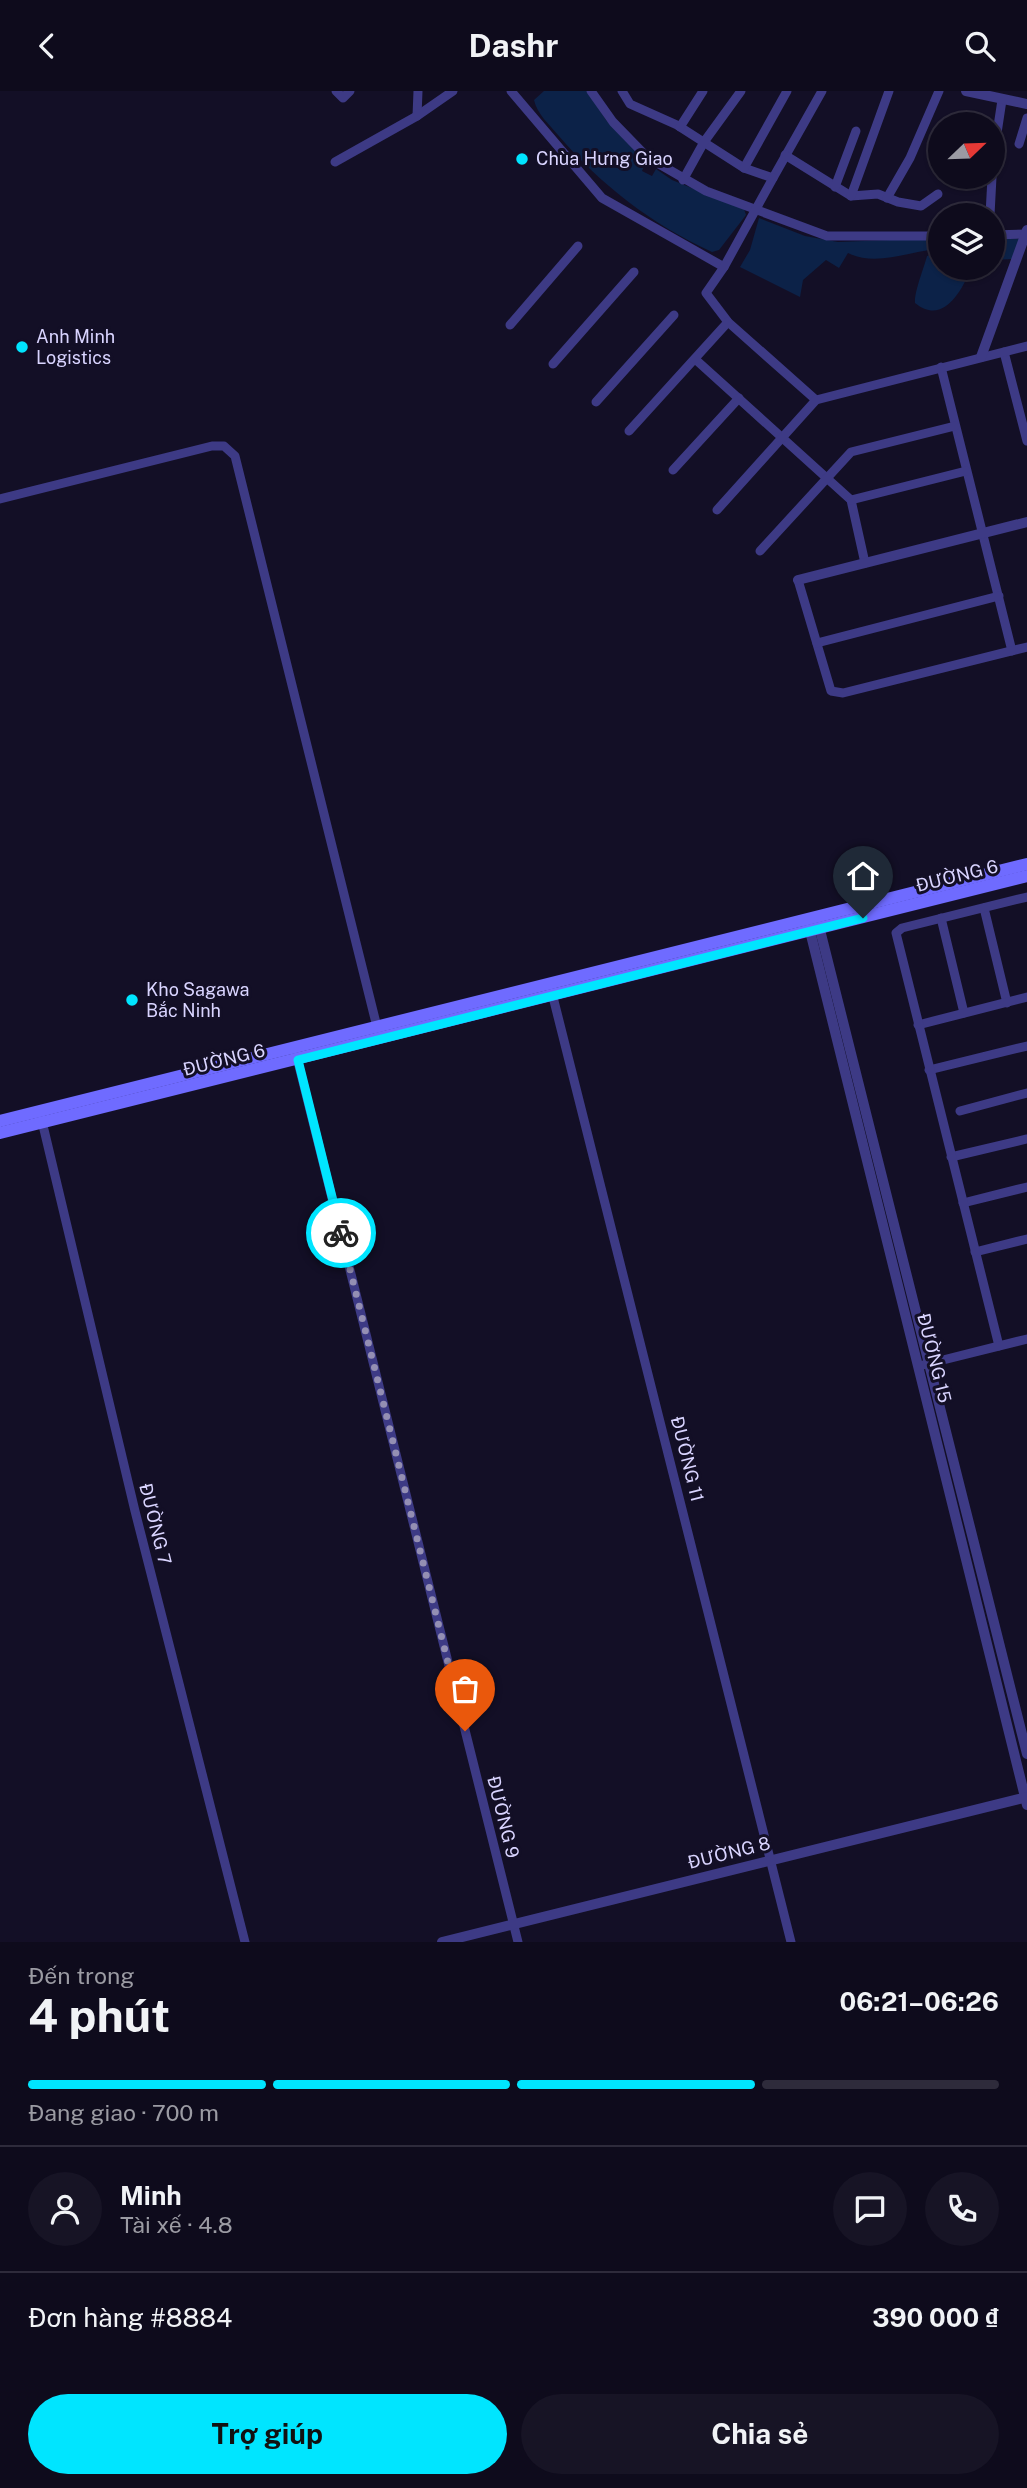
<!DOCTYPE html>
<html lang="vi">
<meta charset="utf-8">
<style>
:root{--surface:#0e0b1c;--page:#171425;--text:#f1f3f6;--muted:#9b9ba3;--line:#2e2b3b;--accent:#00e5ff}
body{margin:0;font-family:"Public Sans",sans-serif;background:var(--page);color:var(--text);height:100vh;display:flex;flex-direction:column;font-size:26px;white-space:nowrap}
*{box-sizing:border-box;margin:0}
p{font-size:23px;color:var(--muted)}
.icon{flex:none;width:38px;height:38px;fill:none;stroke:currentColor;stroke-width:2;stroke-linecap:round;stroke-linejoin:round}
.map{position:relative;height:1851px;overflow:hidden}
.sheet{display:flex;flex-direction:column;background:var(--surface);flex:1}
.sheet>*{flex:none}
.needle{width:46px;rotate:67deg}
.fabs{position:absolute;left:928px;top:21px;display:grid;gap:14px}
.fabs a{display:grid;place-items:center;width:77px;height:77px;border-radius:50%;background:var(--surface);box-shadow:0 2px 5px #0004,0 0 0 2px var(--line);font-size:35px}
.pin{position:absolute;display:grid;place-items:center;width:60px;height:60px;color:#fff;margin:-72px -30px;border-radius:50% 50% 50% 0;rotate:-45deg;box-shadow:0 0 7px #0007}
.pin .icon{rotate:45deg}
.courier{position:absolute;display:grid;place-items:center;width:70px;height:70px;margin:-35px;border:5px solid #00e5ff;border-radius:50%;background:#fff;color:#222;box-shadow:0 2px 9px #0007}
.head em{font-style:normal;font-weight:700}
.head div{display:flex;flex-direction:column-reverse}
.head{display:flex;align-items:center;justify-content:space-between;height:119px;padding:0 28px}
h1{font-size:46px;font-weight:700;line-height:52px}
.bar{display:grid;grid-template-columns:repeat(4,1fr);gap:10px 7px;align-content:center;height:84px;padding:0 28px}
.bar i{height:9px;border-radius:5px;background:var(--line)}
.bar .current{background:var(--accent)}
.bar p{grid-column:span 4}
.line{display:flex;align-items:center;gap:18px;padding:0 28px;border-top:2px solid var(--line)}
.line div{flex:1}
.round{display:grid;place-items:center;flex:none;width:74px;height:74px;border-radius:37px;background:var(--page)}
.cta{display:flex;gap:14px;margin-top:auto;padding:14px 28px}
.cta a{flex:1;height:80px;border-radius:42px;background:var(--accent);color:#111;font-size:28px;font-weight:700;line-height:80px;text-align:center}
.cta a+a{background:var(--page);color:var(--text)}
header{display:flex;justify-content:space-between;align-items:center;height:91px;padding:0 28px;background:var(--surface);font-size:32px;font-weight:700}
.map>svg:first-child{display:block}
.water{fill:#0c2248}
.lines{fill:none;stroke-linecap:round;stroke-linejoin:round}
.minor{stroke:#3d3a85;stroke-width:9}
.tertiary{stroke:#3d3a85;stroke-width:10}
.secondary{stroke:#6f6bff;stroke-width:12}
.done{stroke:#948fb3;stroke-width:7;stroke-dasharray:0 12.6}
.route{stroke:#00e5ff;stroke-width:9}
.poi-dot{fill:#00e5ff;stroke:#130f26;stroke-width:2.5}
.labels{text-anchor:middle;stroke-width:6;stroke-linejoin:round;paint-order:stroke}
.poi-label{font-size:18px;fill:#d9d4ff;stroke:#130f26;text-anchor:start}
.street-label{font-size:18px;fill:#d9d4ff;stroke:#130f26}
</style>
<header><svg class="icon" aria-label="back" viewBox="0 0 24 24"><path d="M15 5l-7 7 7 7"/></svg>Dashr<svg class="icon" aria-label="search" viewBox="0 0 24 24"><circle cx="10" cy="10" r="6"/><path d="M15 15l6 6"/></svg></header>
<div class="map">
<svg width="1027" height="1851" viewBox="0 0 1027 1851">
<rect width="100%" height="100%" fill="#130f26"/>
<g class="water">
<path d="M544,0H587L606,29L646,71L642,80L652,85L656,78L672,89L744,118L746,124L719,159L712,161C651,133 601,94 558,44C549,33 537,23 534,9Z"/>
<path d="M759,127L805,145L838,151L940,147V158C908,160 877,176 848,162L839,177L826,169L803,189L800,206L740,176L750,159Z"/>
<polygon points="992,147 1021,148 1013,168 992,169"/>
<path d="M940,162V177H971L970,180C960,203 942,234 915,212C914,201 924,177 927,165Z"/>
</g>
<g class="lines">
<g class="minor">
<polyline points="336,0 343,7 350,0"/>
<polyline points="511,0 602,107 724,176"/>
<polyline points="591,0 613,31 647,66 706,100 827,145 940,145"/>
<polyline points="622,0 630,13 677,34 744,77 773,87 822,0"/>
<polyline points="417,25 418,0"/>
<polyline points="680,36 703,0"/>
<polyline points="1019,53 1027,27"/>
<polyline points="785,64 851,105 878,103 898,111 921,115 938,103"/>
<polyline points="335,71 417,25 453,0"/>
<polyline points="992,75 1002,9"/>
<polyline points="744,77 787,0"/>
<polyline points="773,87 724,176 706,202 728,231 816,309"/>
<polyline points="683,89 704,51 741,0"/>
<polyline points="835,96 856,40"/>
<polyline points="851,105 889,0"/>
<polyline points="887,107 910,67 939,0"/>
<polyline points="990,124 992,86"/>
<polyline points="992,144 1027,143"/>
<polyline points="510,234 578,155"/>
<polyline points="1004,261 1027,350"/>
<polyline points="695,268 851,409 865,472"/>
<polyline points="553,273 634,181"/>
<polyline points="941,276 1012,560"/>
<polyline points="596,311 674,224"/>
<polyline points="629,340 728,231"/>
<polyline points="673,379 739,307"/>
<polyline points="0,408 212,355 224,355 235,365 378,940"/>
<polyline points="851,409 966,380"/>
<polyline points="717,419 816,309 1027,255"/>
<polyline points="760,460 851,361 955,335"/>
<polyline points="798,489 831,600 843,602 1027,556"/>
<polyline points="817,552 999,505"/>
<polyline points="984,817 1007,912"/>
<polyline points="941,827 964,922"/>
<polyline points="551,898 791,1851"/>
<polyline points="918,934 1027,906"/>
<polyline points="296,963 518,1851"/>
<polyline points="929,979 1027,955"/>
<polyline points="960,1020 1027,1002"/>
<polyline points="41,1026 135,1420 245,1851"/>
<polyline points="951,1066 1027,1048"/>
<polyline points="963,1112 1027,1096"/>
<polyline points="975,1161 1027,1148"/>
<polyline points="999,1255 896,842 902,837 1027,806"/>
<polyline points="923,1274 1027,1248"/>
</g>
<g class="tertiary">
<polyline points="966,0 1027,13"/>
<polyline points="981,266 1027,139"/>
<polyline points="798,489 1027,431"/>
<polyline points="818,831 1027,1663"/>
<polyline points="808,832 1027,1714"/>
<polyline points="442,1851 1027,1706"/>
</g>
<g class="secondary">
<polyline points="0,1030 1027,773"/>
<polyline points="0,1042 1027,785"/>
</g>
</g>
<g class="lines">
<polyline class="done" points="341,1142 465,1640"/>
<polyline class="route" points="341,1142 298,969 863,827"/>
</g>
<g class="poi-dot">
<circle cx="522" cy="68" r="7"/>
<circle cx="22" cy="256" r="7"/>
<circle cx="132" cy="909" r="7"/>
</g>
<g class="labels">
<g class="poi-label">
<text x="536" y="74">Chùa Hưng Giao</text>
<text x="36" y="252">Anh Minh<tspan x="36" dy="21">Logistics</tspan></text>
<text x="146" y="905">Kho Sagawa<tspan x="146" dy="21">Bắc Ninh</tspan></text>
</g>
<g class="street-label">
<text transform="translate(957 785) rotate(-14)" y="6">ĐƯỜNG 6</text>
<text transform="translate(224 969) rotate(-14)" y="6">ĐƯỜNG 6</text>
<text transform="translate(934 1267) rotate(76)" y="6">ĐƯỜNG 15</text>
<text transform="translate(687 1368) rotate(76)" y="6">ĐƯỜNG 11</text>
<text transform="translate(155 1433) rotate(76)" y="6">ĐƯỜNG 7</text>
<text transform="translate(503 1726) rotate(76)" y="6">ĐƯỜNG 9</text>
<text transform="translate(729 1762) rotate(-14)" y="6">ĐƯỜNG 8</text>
</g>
</g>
</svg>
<div class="fabs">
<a><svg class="needle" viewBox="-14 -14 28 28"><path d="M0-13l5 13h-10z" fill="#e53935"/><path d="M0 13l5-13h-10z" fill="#9b9ba3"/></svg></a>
<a><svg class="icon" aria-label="layers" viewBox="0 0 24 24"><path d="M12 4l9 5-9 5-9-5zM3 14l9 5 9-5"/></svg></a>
</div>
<div class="pin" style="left:465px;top:1640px;background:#ea580c"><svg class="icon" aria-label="bag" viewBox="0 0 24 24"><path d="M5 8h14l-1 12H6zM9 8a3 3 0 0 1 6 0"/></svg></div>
<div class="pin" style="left:863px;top:827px;background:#1f2937"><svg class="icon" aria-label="home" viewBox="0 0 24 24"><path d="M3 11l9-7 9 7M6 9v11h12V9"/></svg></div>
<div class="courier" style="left:341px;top:1142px"><svg class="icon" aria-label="bike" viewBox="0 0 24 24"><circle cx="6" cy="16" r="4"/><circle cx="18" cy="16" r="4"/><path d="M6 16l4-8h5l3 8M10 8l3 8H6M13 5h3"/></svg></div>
</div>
<section class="sheet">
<div class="head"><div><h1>4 phút</h1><p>Đến trong</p></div><em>06:21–06:26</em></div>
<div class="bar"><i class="current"></i><i class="current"></i><i class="current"></i><i></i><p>Đang giao · 700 m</p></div>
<div class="line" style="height:126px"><a class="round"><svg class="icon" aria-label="person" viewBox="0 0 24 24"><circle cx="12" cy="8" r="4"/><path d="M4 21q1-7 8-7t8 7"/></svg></a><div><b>Minh</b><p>Tài xế · 4.8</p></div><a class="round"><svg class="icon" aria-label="chat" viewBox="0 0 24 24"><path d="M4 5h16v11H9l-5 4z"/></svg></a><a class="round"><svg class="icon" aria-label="phone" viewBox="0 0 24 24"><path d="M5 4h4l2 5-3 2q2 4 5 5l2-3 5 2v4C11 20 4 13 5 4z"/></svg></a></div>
<div class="line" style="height:91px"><div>Đơn hàng #8884</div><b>390 000 ₫</b></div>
<div class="cta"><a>Trợ giúp</a><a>Chia sẻ</a></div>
</section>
